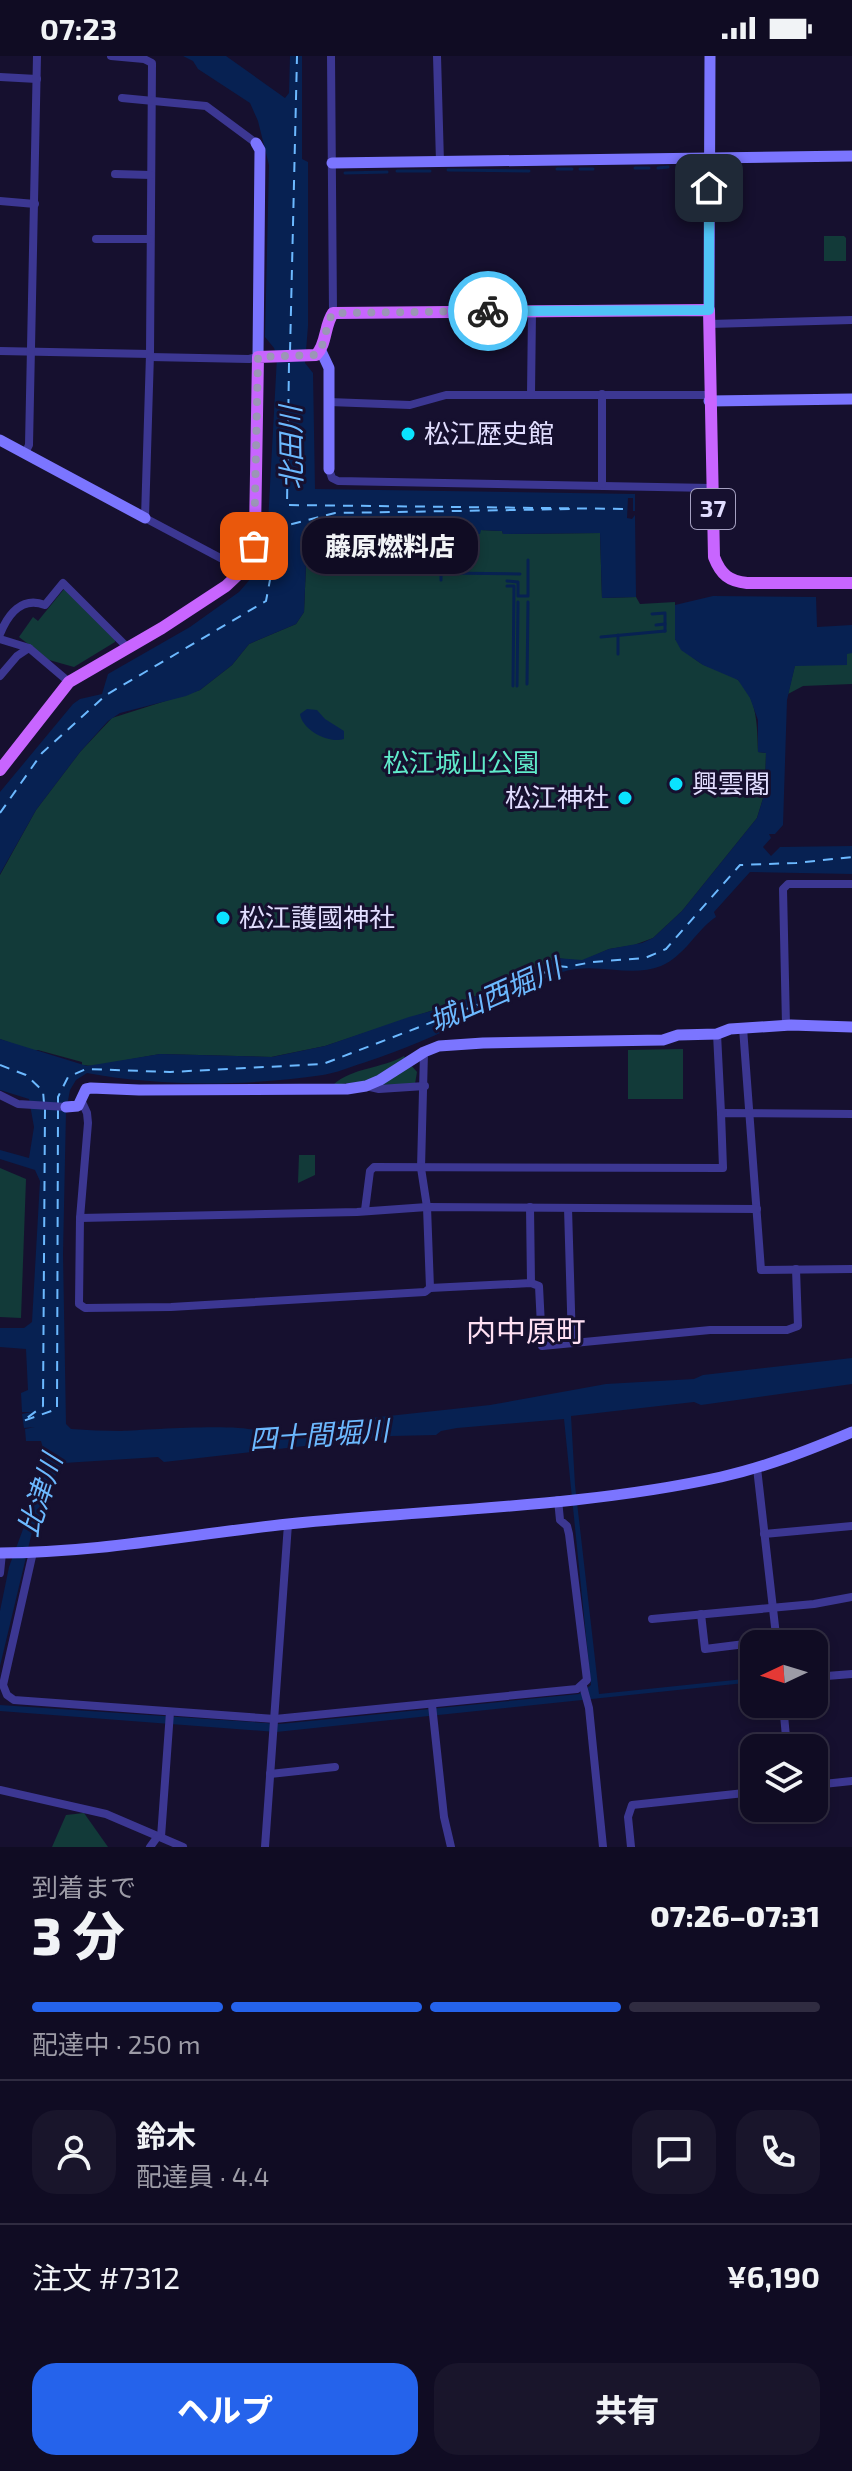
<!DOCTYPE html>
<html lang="ja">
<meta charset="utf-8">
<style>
:root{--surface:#100c23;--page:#19152b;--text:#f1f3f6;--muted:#9c9ba6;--line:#302c41;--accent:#2563eb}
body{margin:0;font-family:"Exo 2","Noto Sans JP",sans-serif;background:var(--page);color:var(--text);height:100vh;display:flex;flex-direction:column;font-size:30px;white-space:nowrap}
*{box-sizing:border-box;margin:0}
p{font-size:26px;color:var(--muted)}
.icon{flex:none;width:44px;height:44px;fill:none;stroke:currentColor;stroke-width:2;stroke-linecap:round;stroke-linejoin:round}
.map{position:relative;height:1791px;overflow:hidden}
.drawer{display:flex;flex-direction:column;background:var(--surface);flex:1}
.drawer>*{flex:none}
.needle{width:52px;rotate:266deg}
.buttons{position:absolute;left:740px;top:1574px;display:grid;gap:16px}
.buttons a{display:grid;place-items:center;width:88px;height:88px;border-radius:16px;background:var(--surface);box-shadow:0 4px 12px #0003,0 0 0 2px var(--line);font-size:40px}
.pin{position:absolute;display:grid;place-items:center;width:68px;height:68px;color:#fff;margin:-34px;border-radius:16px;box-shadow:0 4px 12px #0006}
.courier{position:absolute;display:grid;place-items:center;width:80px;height:80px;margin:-40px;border:6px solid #4fc3f7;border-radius:50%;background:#fff;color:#222;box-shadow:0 2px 10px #0007}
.bubble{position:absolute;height:56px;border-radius:24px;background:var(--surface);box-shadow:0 4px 12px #0003,0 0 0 2px var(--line);font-size:26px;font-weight:800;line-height:56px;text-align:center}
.summary em{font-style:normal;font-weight:800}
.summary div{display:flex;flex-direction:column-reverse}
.summary{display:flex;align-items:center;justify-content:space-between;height:136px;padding:0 32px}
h1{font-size:52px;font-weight:800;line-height:60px}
.bar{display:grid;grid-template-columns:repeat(4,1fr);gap:12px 8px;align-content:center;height:96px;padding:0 32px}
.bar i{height:10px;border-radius:6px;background:var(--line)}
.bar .selected{background:var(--accent)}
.bar p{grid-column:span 4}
.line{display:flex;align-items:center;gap:20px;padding:0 32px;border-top:2px solid var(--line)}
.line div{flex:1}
.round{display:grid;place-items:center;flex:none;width:84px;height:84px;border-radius:24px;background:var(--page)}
.button{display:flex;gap:16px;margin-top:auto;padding:16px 32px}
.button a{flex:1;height:92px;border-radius:24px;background:var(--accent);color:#fff;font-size:32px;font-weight:800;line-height:92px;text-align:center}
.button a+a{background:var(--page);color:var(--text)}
.status{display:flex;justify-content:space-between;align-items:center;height:56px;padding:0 40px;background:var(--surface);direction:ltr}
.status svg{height:22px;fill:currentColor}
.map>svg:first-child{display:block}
.green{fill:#123a39}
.water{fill:#072152}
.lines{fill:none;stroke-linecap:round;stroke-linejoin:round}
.stream{stroke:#072152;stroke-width:3}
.ferry{stroke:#6cb9ff;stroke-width:2;stroke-dasharray:10 8;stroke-linecap:butt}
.street{stroke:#3c3792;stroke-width:8}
.secondary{stroke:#7b75ff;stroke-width:11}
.primary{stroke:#c865ff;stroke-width:12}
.done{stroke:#9b96b6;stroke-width:8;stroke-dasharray:0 14.4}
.route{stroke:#4fc3f7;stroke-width:10}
.poi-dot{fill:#0ae3ff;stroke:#16102f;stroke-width:3}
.labels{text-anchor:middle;stroke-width:6;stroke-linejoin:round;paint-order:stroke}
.shield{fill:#16102f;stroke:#a5a0c1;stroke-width:2}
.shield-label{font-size:24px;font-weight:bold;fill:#e2deff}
.poi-label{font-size:26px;fill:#e2deff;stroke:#16102f;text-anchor:start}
.park-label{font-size:26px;fill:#5febca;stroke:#16102f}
.water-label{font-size:28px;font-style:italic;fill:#6cb9ff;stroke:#16102f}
.quarter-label{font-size:30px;fill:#ffe0f3;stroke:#16102f}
</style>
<div class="status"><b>07:23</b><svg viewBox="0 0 49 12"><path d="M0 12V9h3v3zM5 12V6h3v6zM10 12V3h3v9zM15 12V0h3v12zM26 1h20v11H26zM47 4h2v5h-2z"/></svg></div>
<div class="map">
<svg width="852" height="1791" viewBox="0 0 852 1791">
<rect width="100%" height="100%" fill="#16102f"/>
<g class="green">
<polygon points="824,180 844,180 846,182 846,205 824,205"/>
<path d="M367,464L383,465V473L480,478V474L502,475L503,478L600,477L602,542L636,541L640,548L675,546V583C683,592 693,604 704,609C713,613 730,616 738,624C758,643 757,671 758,696L766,697L765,736L757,762L682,855L653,882L634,889L609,893L582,905L556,902L497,933L325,990L271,1001L160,998L93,1010L82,1009V1006L38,994L32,995L0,983V819L36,754L80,696L112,662L200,634L232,609L249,588L296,568L304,556L307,485L363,483Z"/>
<polygon points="64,533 115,580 115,586 74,611 49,604 19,581 33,561 38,565"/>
<polygon points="847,597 852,597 852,628 803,630 788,638 795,609 846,609"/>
<polygon points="683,993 683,1043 628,1043 628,994"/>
<path d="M404,1000L405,1002L368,1025L333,1029C353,1011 381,1013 404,1000Z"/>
<polygon points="410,1008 417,1016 415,1028 379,1029"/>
<polygon points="299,1099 315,1099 315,1119 298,1127"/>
<polygon points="0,1112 26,1123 21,1262 0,1261"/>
<polygon points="84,1757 108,1791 52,1791 66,1759"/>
</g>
<g class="water">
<polygon points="183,0 226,0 285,42 289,37 290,0 302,0 302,103 308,106 308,270 305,307 313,317 315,433 635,438 635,455 633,455 633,442 628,442 627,462 632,463 635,459 636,541 602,542 600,477 503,478 502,475 481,474 480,478 382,473 382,465 367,464 364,483 307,485 304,556 296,568 249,588 232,609 200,634 186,640 120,657 108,665 80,696 36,754 0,818 0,736 73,648 80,643 102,638 108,618 190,571 239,536 259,513 267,485 277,301 274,292 265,281 269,109 258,65 250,47 198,13 193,5"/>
<path d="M713,540L816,541L817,571L852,569V597L847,598V609L795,610L787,644L783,769L775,778H769L771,782L763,791L771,800L780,791L852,790V818L750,816L714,856L716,861C698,872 684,901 661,910C633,921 604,909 576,913C553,916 533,929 512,938L508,943C461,969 414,990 363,1007C350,1011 336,1017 323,1019C247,1030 163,1031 87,1017L76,1024L70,1034L66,1055L63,1198L66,1368L71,1373C88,1374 104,1375 121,1375C145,1374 249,1366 262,1377L320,1374L324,1367L490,1349L606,1328L694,1323L703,1319L852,1302V1328L701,1349L694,1346L571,1360L575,1429L599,1638L754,1622V1626L276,1676L0,1655V1649L280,1668L579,1638L591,1629L564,1363L457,1372L441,1375L436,1379L392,1380L164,1406L158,1401L64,1407L58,1413L34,1475L32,1476L0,1610V1555L9,1511L45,1414L46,1403L41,1385H26L25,1373L35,1371L24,1372L22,1358L32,1356H22L21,1337L28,1334L26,1293L0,1291V1272H24L32,1266L40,1125L35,1114L0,1103V1094L29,1102L34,1071L29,1043L0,1034V983L87,1010L160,998L272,1001L325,990L409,961L450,950L505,929L556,902L582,904L609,893L642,887L653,882L682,855L757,762L765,736L766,697L758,696V664L750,642L738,624L703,609L681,594L675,583V549Z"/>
<path d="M307,653L317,654L325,663L344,675V683C329,688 302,674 300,658Z"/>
</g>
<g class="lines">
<g class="stream">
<polyline points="635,112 649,112"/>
<polyline points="658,112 668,111"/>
<polyline points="557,113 572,113"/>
<polyline points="580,113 593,113"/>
<polyline points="448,114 529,115"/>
<polyline points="397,115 430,115"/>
<polyline points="345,117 387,116"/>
<polyline points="441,524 441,517 520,518"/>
<polyline points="507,525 518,526 518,540 528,540 528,504"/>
<polyline points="507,530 514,530 513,630"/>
<polyline points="652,558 665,557 665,568"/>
<polyline points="656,569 665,568 665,575"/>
<polyline points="618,579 618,598"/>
<polyline points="601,581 665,575"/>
<polyline points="527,628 528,546"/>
<polyline points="517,630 518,546"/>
</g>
<g class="ferry">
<polyline points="290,296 297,0"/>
<polyline points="289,307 287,449 627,453"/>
<polyline points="0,757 42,697 106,639 266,545 280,471 335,457 574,453"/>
<polyline points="0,1009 26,1019 43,1035 44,1047"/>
<polyline points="58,1047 58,1041 68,1021 86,1013 170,1016 323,1008 503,939 557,910 567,911 592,906 645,902 666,893 740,809 796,807 852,801"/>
<polyline points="45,1053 43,1350 23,1365 57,1353 58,1053"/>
</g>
<g class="street">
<polyline points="111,0 144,3 152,7 150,298 145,462 243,514"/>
<polyline points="331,0 333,257"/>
<polyline points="437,0 440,106"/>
<polyline points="0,21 37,23"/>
<polyline points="122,42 206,50 256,87"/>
<polyline points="115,118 151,119"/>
<polyline points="0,145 35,148"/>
<polyline points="96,183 150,183"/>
<polyline points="709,268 852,264"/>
<polyline points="0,295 150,298"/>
<polyline points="150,301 249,303 258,301"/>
<polyline points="531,338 532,255"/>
<polyline points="329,346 410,349 446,339 709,339"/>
<polyline points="25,397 29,389 37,0"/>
<polyline points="329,413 332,422 338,425 712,432"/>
<polyline points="602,428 602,338"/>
<path d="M0,578C8,558 22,540 45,549L63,527L128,592"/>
<polyline points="0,583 29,592"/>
<polyline points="0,620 17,600 29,592 69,626"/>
<polyline points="786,969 783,833 788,828 852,828"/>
<polyline points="743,972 761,1214 852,1213"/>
<polyline points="717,978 721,1057"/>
<polyline points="424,996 421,1112 427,1151 430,1232"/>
<polyline points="366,1030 379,1033 425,1030"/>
<polyline points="0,1039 18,1048 66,1051"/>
<polyline points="82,1046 87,1057 88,1067 80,1162 79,1248 85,1252 171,1251 425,1236 430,1232 531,1227 539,1230 542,1290 710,1274 787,1274 798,1270 796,1213"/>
<polyline points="530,1151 531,1227"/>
<polyline points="568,1152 572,1287"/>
<polyline points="365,1154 370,1115 374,1111 723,1112 721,1057 852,1058"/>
<polyline points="80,1162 357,1156 427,1151 757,1153"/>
<polyline points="757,1412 777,1588"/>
<polyline points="764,1478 852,1470"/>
<polyline points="33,1496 3,1629 7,1639 14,1644 275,1663 577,1633 587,1624 569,1478 567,1470 560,1464 558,1444"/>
<polyline points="0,1517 2,1497"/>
<polyline points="701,1558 705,1593 777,1584"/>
<polyline points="652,1563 814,1548 852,1541"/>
<polyline points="814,1621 852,1618"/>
<polyline points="583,1630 589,1652 603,1791"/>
<polyline points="783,1648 787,1692"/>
<polyline points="432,1649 444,1761 451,1791"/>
<polyline points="270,1718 335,1711"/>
<polyline points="814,1729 852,1725"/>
<polyline points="0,1734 106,1758 183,1791"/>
<polyline points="161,1781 170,1656"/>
<polyline points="150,1791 158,1780"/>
<polyline points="265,1791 288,1468"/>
<polyline points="631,1791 628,1761 632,1749 754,1736"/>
</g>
<g class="secondary">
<polyline points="256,87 260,94 258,301"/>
<polyline points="332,107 852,100"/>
<polyline points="709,254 710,0"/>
<polyline points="321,295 329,312 329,413"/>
<polyline points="709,345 852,343"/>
<polyline points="0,384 145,462"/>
<polyline points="66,1051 78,1050 86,1033 91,1032 139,1034 347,1033 366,1030 380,1024 424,996 439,990 483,987 663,984 678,979 717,978 730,973 791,969 852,971"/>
<path d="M0,1497C97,1497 192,1478 288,1468C432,1453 579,1452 721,1421C766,1411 809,1394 852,1376"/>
</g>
<path class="primary" d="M0,714L69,626L162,572L226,530L243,514L254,490L255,476L258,301L316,299C327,288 324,270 333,257L709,254L714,501C721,519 729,525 747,527H852"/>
</g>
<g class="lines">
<path class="done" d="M254,490L258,301L316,299C327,288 324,270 333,257L488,255"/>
<polyline class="route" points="488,255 709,254 709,132"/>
</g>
<g class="poi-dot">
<circle cx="408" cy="378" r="8"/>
<circle cx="676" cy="728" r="8"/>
<circle cx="625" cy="742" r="8"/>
<circle cx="223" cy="862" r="8"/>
</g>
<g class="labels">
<rect class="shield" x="691" y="433" width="44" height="40" rx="6"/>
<g class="shield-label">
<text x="713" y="461">37</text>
</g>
<g class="poi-label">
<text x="424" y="387">松江歴史館</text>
<text x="692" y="737">興雲閣</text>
<text x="609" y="751" text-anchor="end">松江神社</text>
<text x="239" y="871">松江護國神社</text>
</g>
<g class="park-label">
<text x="461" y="716">松江城山公園</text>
</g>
<g class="water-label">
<text transform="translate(291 392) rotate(-91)" y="10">北田川</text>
<text transform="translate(495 939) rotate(-24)" y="10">城山西堀川</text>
<text transform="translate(319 1379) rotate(-4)" y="10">四十間堀川</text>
<text transform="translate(40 1439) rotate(-72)" y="10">比津川</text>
</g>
<g class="quarter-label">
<text x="526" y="1286">内中原町</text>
</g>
</g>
</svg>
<div class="buttons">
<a><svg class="needle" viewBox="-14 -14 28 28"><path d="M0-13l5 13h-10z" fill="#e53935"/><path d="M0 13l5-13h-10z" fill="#9c9ba6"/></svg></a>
<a><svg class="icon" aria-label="layers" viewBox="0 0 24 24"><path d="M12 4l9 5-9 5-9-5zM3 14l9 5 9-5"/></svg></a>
</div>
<div class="pin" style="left:254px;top:490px;background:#ea580c"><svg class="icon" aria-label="bag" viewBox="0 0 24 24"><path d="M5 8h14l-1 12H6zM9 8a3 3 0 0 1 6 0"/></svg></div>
<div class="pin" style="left:709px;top:132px;background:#1f2937"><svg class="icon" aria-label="home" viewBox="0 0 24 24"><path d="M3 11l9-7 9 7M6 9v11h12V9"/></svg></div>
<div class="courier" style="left:488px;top:255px"><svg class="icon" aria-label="bike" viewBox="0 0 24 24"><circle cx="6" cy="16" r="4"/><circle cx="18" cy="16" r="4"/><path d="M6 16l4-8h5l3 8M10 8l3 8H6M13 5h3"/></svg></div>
<div class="bubble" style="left:302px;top:462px;width:176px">藤原燃料店</div>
</div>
<section class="drawer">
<div class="summary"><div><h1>3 分</h1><p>到着まで</p></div><em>07:26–07:31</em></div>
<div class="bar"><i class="selected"></i><i class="selected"></i><i class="selected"></i><i></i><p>配達中 · 250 m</p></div>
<div class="line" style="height:144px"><a class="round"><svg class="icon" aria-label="person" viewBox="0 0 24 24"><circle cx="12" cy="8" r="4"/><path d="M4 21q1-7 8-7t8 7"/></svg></a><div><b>鈴木</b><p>配達員 · 4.4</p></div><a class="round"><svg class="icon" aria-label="chat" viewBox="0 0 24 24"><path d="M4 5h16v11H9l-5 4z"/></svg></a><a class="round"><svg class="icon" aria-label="phone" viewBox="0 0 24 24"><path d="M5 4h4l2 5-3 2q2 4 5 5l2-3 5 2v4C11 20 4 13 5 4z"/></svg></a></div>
<div class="line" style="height:104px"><div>注文 #7312</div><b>¥6,190</b></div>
<div class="button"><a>ヘルプ</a><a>共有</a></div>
</section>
